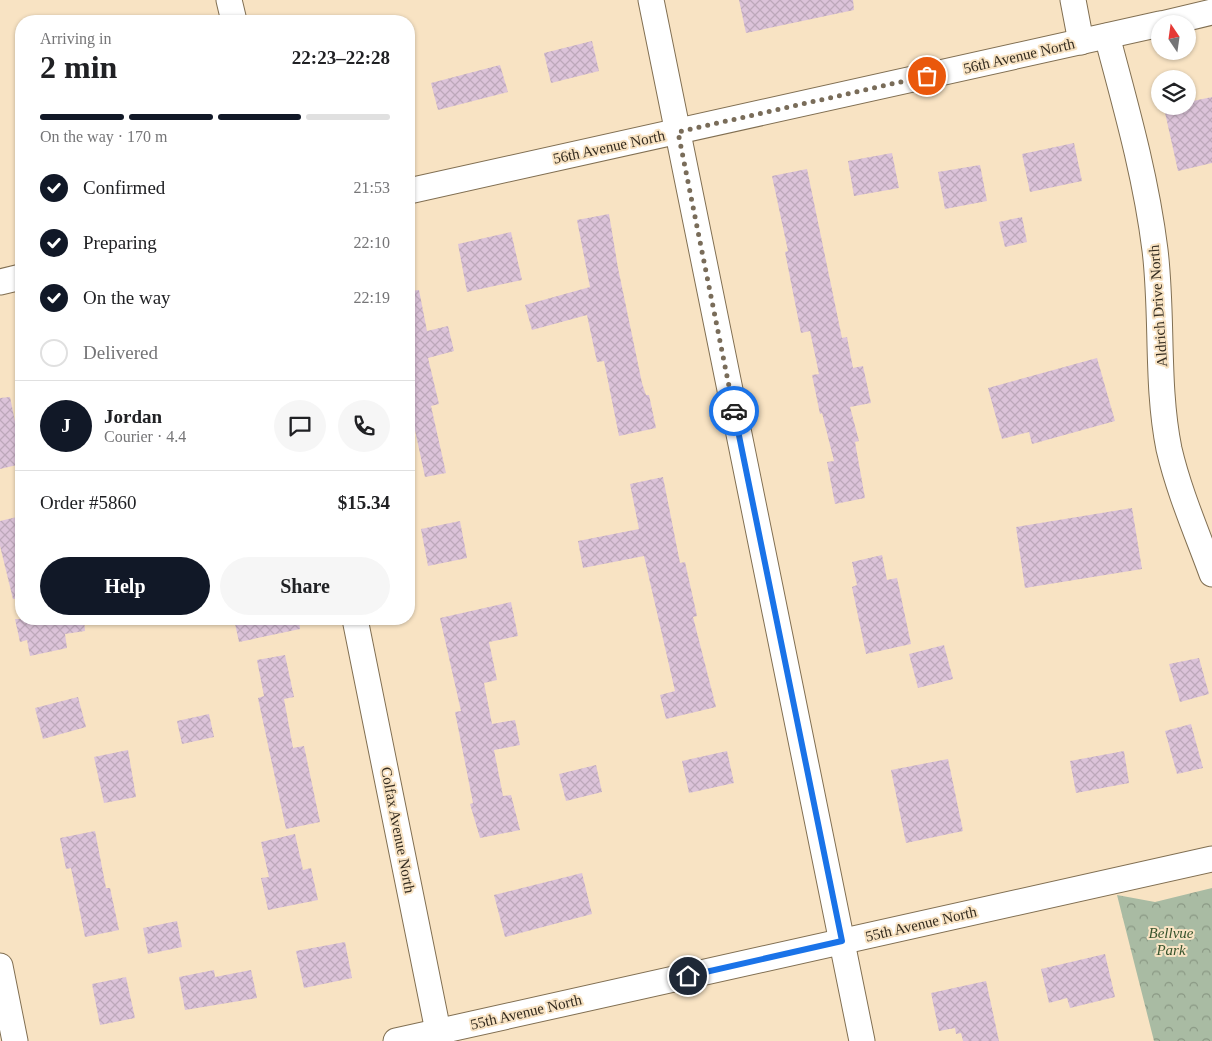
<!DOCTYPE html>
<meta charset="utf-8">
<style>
:root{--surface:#fff;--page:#f6f6f6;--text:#202124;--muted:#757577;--line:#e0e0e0;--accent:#111827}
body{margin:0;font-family:Georgia,serif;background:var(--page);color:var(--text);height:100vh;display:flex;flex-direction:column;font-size:19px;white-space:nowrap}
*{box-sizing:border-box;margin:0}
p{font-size:16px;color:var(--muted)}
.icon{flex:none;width:28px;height:28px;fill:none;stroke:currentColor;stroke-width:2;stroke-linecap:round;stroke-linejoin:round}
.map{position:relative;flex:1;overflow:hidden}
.details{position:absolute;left:15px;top:15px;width:400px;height:610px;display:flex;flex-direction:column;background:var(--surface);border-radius:20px;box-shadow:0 1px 4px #0004}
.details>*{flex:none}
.needle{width:32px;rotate:347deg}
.fabs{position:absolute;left:1151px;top:15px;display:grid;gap:10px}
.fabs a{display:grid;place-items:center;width:45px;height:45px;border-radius:50%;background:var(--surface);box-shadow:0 1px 4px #0004;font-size:25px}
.pin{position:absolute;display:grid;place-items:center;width:42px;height:42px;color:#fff;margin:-21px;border:2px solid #fff;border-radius:50%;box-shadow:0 1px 5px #0007}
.courier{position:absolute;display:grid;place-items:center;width:50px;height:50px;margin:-25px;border:4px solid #1a73e8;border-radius:50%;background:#fff;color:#222;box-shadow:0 1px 6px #0007}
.headline em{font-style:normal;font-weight:700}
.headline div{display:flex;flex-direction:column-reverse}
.headline{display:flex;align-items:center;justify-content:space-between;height:85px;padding:0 25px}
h1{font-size:32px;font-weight:700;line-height:38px}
.bar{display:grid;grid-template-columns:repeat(4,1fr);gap:8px 5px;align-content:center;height:60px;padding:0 25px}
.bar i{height:6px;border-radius:4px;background:var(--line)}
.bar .on{background:var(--accent)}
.bar p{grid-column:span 4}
.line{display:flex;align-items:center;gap:12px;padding:0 25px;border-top:1px solid var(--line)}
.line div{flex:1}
.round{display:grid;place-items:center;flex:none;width:52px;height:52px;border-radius:26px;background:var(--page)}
ol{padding:0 25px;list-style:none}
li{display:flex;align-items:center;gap:15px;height:55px}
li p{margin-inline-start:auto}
li .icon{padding:5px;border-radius:50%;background:var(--accent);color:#fff;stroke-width:4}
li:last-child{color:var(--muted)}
li i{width:28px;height:28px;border:2px solid var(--line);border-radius:50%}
.action{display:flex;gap:10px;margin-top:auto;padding:10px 25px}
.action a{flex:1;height:58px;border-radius:30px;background:var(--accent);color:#fff;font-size:20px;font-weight:700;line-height:58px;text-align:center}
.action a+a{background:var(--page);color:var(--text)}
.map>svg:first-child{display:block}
.park{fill:url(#park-crowns)}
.building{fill:url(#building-cross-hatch)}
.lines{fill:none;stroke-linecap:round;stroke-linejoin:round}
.minor-casing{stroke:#816f52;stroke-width:27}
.minor{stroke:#fff;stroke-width:25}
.done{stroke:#796c59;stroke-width:5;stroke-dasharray:0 9}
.route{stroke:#1a73e8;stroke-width:6}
.labels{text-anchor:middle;stroke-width:4;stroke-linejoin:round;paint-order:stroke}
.street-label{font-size:15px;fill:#342c20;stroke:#f8e3c3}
.park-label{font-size:15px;font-style:italic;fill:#36532c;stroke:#f8e3c3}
</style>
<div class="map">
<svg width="1212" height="1041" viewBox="0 0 1212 1041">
<defs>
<pattern id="park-crowns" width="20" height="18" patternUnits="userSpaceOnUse" patternTransform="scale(1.25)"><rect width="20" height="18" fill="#a9bba3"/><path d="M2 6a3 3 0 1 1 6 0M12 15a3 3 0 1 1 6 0" fill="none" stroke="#8a9884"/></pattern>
<pattern id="building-cross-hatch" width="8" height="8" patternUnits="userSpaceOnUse" patternTransform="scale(1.25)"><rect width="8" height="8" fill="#dcc3d9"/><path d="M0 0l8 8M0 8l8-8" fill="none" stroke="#bda8ba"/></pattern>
</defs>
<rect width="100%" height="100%" fill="#f8e3c3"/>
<polygon class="park" points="1212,888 1212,1041 1154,1041 1117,895 1155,902"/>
<g class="building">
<polygon points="739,0 853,0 854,10 746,33"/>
<polygon points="592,41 599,71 551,83 544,53"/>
<polygon points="500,65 508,92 438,110 431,83"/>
<polygon points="1212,97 1212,163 1178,171 1164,108 1188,106 1188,102"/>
<polygon points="1074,143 1082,181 1030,192 1022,154"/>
<polygon points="892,153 899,188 854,196 848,161"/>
<polygon points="980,165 987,201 945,209 938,172"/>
<polygon points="807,169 842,338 847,337 853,368 863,366 871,403 850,407 859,441 855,442 865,498 835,504 827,462 834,461 822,413 820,414 812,375 819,374 810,331 801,333 785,252 788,251 772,176"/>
<polygon points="609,214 618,268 642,383 646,395 649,395 656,428 619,436 604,361 597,362 587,315 532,330 525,305 590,287 577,220"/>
<polygon points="1022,217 1027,242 1005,247 999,222"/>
<polygon points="511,232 522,280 467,292 458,244"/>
<polygon points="419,290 427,331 448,326 454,351 428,358 439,404 431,406 446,473 425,477 409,402 409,291"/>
<polygon points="1097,358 1115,421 1032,444 1029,432 1002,439 988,388"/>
<polygon points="10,397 21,451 21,464 0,469 0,398"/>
<polygon points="663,477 680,563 685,562 697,616 693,617 716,707 666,719 660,695 675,691 644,556 583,568 578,541 639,529 630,484"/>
<polygon points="1132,508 1142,569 1025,588 1016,527"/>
<polygon points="21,516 21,598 13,599 0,546 0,521"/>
<polygon points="460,521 467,558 428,566 421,529"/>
<polygon points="882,555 887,580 897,578 911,644 866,654 852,587 857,585 852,562"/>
<polygon points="511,602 518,636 489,642 497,680 484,683 492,724 515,720 520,745 494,750 503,796 511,795 520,830 480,838 470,804 473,803 455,712 461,711 440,618"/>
<polygon points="15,619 84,619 85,631 65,634 67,648 30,656 27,640 20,642"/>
<polygon points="234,619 299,619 300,629 239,642"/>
<polygon points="944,645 953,679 918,688 909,654"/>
<polygon points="285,655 294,697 284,699 293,748 304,746 320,822 286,829 258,698 264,696 257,660"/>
<polygon points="1199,658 1209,694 1180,702 1169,664"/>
<polygon points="78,697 86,727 43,739 35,708"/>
<polygon points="209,714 214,737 182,744 177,721"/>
<polygon points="1191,724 1203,768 1177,774 1165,731"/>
<polygon points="128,750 136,797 104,803 94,757"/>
<polygon points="727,751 734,783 689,793 682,761"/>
<polygon points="1124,751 1129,783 1076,793 1070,761"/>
<polygon points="948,759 963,831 906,843 891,770"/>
<polygon points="596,765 602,792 566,801 559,774"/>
<polygon points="95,831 106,888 110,888 119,930 85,937 71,868 66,869 60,838"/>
<polygon points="295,834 303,870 311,868 318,900 268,910 261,878 269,877 261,842"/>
<polygon points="582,873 592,914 505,937 494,895"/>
<polygon points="177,921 182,947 148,954 143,928"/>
<polygon points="345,942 352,978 304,988 296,951"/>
<polygon points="1105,954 1115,997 1070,1008 1067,998 1049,1003 1041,969"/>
<polygon points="214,970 215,977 251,970 257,998 185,1010 179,977"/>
<polygon points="126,977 135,1018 100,1025 92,984"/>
<polygon points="986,981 999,1041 963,1041 961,1033 956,1034 955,1028 939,1031 931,993"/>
</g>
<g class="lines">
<g class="minor-casing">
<g id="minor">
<polyline points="229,0 234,21"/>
<polyline points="651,0 862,1041"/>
<polyline points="1073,0 1081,42"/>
<polyline points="1162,24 1212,12"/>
<path d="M1107,36C1126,107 1146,177 1155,250C1163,315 1156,385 1169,449C1179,492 1197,533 1212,574"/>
<polyline points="409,191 1160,24"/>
<polyline points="0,282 21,277"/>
<polyline points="355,619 440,1041"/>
<polyline points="0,966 15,1041"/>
<polyline points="396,1041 1212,859"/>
</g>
</g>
<use href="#minor" class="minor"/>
</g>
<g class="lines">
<polyline class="done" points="734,411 678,132 927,76"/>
<polyline class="route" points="688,976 842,941 734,411"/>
</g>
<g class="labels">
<g class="street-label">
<text transform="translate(1019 56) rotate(-13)" y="5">56th Avenue North</text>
<text transform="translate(609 147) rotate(-12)" y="5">56th Avenue North</text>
<text transform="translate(1158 306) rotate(-94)" y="5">Aldrich Drive North</text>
<text transform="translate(398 830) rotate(79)" y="5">Colfax Avenue North</text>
<text transform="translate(921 924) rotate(-13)" y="5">55th Avenue North</text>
<text transform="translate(526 1012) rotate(-13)" y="5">55th Avenue North</text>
</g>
<g class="park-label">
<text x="1171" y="938">Bellvue<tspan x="1171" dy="17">Park</tspan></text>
</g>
</g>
</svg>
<div class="fabs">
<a><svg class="needle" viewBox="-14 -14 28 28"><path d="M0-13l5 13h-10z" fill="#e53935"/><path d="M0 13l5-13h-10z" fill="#757577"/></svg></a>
<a><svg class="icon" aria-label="layers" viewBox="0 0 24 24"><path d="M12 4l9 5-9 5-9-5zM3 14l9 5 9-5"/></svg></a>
</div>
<div class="pin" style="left:927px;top:76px;background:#ea580c"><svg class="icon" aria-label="bag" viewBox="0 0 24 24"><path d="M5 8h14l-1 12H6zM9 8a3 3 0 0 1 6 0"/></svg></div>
<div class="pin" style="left:688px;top:976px;background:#1f2937"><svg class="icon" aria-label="home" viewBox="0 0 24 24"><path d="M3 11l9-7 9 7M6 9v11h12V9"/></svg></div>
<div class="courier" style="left:734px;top:411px"><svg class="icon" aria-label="car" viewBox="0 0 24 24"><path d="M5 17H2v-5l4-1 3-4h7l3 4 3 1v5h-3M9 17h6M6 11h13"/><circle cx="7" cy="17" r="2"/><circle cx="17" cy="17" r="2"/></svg></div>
<section class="details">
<div class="headline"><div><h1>2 min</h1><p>Arriving in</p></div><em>22:23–22:28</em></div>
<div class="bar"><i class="on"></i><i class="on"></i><i class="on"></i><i></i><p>On the way · 170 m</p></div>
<ol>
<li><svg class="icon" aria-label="check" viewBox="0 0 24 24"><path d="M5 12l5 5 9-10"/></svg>Confirmed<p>21:53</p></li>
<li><svg class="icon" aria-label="check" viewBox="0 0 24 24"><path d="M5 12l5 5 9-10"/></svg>Preparing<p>22:10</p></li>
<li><svg class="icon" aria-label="check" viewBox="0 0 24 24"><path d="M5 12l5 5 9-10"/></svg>On the way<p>22:19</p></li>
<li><i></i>Delivered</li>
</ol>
<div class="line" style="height:90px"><b class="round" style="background:var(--accent);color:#fff">J</b><div><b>Jordan</b><p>Courier · 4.4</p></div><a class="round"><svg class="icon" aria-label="chat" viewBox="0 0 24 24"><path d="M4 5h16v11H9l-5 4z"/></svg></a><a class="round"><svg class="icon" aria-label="phone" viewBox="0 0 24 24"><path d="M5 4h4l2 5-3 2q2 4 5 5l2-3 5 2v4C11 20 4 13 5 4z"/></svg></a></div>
<div class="line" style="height:65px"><div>Order #5860</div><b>$15.34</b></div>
<div class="action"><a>Help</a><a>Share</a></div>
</section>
</div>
